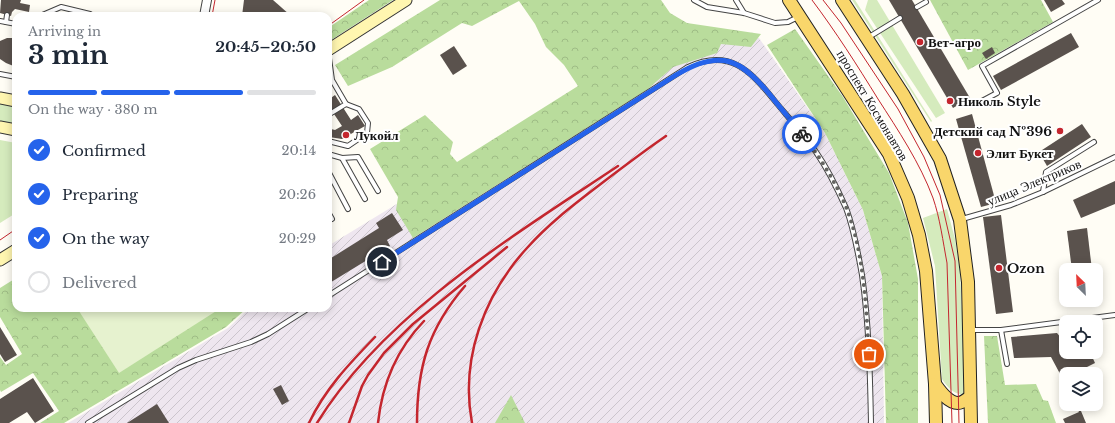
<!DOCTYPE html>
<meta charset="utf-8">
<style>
:root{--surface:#fff;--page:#f2f2f3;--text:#1f2937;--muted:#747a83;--line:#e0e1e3;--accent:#2563eb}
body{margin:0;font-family:"Libre Baskerville",serif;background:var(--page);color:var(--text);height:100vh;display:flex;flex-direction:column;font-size:15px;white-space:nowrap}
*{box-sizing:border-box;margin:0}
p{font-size:13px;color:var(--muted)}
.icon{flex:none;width:22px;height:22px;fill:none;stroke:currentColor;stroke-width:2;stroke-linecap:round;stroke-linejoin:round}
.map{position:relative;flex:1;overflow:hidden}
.panel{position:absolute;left:12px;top:12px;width:320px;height:300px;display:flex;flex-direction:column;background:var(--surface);border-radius:12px;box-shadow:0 2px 10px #0003}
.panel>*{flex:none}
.needle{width:26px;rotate:336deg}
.controls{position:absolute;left:1059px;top:263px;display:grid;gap:8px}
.controls a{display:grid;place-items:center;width:44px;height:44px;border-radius:8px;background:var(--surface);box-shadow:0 2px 10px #0003;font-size:20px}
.pin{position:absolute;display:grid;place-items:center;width:34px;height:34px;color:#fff;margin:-17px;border:2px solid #fff;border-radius:50%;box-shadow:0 1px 4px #0007}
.courier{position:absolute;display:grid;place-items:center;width:40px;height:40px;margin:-20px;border:3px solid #2563eb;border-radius:50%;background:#fff;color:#222;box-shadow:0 1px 5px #0007}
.headline em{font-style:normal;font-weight:700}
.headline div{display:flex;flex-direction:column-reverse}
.headline{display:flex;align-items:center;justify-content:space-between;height:68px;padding:0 16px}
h1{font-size:26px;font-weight:700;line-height:30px}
.bar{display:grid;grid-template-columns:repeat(4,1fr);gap:6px 4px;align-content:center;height:48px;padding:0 16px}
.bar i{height:5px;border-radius:3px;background:var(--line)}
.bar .current{background:var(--accent)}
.bar p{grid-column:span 4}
ol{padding:0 16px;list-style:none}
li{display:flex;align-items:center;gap:12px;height:44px}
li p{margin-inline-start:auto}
li .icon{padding:4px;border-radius:50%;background:var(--accent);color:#fff;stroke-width:4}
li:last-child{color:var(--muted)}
li i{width:22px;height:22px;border:2px solid var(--line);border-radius:50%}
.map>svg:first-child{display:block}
.industrial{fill:url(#industrial-furrows)}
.grass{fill:#d5ebbd}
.forest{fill:url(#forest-crowns)}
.pitch{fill:#e6f2cf}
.building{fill:#5a524d}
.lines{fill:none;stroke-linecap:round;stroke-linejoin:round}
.service-casing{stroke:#444;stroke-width:6}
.minor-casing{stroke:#444;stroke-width:10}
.secondary-casing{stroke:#333;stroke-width:13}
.primary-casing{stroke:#222;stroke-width:14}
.service{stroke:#fff;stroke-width:4}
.minor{stroke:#fff;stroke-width:8}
.secondary{stroke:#fff6b0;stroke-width:11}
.primary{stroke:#f9d66b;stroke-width:12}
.tram{stroke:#c4262e;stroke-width:1}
.rail{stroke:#c4262e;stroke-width:2.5}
.done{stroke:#646461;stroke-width:4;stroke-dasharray:0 7.2}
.route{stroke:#2563eb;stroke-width:5}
.poi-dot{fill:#c4262e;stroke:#fff;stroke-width:1.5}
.labels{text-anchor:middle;stroke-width:4;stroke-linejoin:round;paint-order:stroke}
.poi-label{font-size:13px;font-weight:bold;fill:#111;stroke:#fff;text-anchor:start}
.street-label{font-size:13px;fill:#111;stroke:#fff}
</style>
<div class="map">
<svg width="1115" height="423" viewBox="0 0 1115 423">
<defs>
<pattern id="industrial-furrows" width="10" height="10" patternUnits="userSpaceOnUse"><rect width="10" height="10" fill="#eee6ef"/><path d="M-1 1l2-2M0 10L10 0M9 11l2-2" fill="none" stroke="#cbc4cc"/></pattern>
<pattern id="forest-crowns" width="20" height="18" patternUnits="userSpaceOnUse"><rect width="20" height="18" fill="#b9dc9c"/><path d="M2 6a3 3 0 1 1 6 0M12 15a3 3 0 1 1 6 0" fill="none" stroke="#9ebc85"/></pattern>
</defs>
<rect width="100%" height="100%" fill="#fffdf5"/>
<polygon class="industrial" points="688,26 759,38 825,133 863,210 882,276 884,423 68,423 228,328 250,308 328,308 328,246"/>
<g class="grass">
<polygon points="852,0 855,0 932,121 931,122"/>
<polygon points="868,0 877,0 945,113 936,118 865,10"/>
<polygon points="0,102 16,105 16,126 0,123"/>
<polygon points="0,140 16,143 16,213 0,223"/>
<path d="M947,209L955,239L960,272L966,391L963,395C953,393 948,388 942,379L935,266L923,218Z"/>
</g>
<g class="forest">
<polygon points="369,0 393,0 328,42 328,28"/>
<polygon points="440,0 661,0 670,13 687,23 761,34 751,47 721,44 717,53 673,67 648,89 413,238 396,210 398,197 370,149 425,115 453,142 450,154 457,162 578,86 564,65 546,47 535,24 519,1 472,26 462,23 392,67 348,86 335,65"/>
<polygon points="930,0 1041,0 1053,22 968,70"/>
<polygon points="795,29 843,97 889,173 908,223 918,279 918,423 886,423 882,276 863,210 825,133 767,45"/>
<polygon points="16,278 16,308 247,308 226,327 64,423 40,423 59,411 33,373 1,392 0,390 0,357 6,365 22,354 0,317 0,288"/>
<polygon points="984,336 997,336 1005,385 1036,384 1043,400 1048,401 1056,423 988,423"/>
<polygon points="511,395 525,423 495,423"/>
</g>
<polygon class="pitch" points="77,308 221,308 119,373"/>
<g class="building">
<polygon points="1,0 21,0 20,3 30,5 29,12 15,9 12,12 11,16 0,13"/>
<polygon points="244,0 273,0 290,15 242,16"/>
<polygon points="889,0 912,0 970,98 953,108"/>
<polygon points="1044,0 1062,0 1065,4 1051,12"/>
<polygon points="1071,33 1079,47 1001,90 993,76"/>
<polygon points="7,38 16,38 16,67 6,63 0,59 0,41"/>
<polygon points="454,46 467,66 453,75 440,55"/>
<polygon points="992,47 995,53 986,59 982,53"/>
<polygon points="335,95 351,120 358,115 365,126 342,139 329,137 331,129 335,130 342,126 328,105 328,100"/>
<polygon points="972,114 996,203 981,207 956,119"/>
<polygon points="1082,124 1091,137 1047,166 1039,152"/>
<polygon points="1115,181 1115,204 1081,218 1073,200"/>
<polygon points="392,213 403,230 387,240 390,246 328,284 328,260 379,228 376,223"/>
<polygon points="1001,215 1013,312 996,314 983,217"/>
<polygon points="1087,228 1092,270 1072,270 1067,231"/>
<polygon points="0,327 17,355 5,362 0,354"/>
<polygon points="1057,333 1061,338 1066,336 1066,352 1090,352 1095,363 1079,371 1081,374 1066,374 1066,385 1051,357 1014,358 1011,337"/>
<polygon points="33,378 54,411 35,423 27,412 9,423 0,423 0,399"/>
<polygon points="281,385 289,401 282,405 273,389"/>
<polygon points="157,404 169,423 127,423"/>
<polygon points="1075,404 1095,404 1081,411 1086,423 1065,423 1063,419 1079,412"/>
</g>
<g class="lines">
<g class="service-casing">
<g id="service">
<polyline points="694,0 707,7 744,13 775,23 788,22 798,17"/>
<polyline points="736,0 744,13"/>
<polyline points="917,7 926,2"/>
<polyline points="153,15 157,16"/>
<polyline points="40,16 61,7 90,14"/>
<polyline points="0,21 16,24"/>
<polyline points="6,22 7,15"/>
<polyline points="869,37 900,18"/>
<polyline points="0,74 16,77"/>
<polyline points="982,101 997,93 982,66 1098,0"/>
<polyline points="328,115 346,104 332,80 328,51"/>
<polyline points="328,141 348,146 367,133 368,123 359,109 346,104"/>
<polyline points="328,154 342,158 365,199"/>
<polyline points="342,158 358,157 378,191"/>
<polyline points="328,171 348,209"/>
<polyline points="1043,192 1046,172 1094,142"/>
<polyline points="328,212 332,219"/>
<polyline points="962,219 1011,205 1043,192 1115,157"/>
<path d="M328,296L688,67C729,48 750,70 774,100C788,117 803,134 816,152C827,168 838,190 846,208C854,229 858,253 862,275C869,324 870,373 871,423"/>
<polyline points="970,330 1001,330 1115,315"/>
<polyline points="1001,330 1007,364"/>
<polyline points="88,423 178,368 196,360 251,342 268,334 309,308"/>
</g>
</g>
<g class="minor-casing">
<polyline id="minor" points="204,16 207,0"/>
</g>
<g class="secondary-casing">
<g id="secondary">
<polyline points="328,50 406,0"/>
<polyline points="0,98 16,101"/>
<polyline points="0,127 16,130"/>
<polyline points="0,260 16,250"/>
</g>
</g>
<g class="primary-casing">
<g id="primary">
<polyline points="789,0 889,154 908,198 919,235 926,271 935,384 936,423"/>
<polyline points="842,0 903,94 940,159 960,220 968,282 971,423"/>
<path d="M935,384C940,391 948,403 958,403C962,403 967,399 970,397"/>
</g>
</g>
<use href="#service" class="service"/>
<use href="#minor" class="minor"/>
<use href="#secondary" class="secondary"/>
<use href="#primary" class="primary"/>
<g class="tram">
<path d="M812,0C836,32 857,65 878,99C898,130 920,163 933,198C940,218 943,242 947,263L952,423"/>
<polyline points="823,0 841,23 898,109 924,157 940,195 955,261 959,423"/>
<polyline points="212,16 215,0"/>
<polyline points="328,26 364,0"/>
<polyline points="0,240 16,229"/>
</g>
<g class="rail">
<path d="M309,423C325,389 349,364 375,337"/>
<path d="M317,423C384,314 513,236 618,166"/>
<polyline points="349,423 362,386 368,375 384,353 413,324 507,247"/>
<path d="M378,423C382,385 397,349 424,321"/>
<path d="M417,423C417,368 428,329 465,286"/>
<path d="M472,423C460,359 484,295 527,248C549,223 576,203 602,183C623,167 644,151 666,136"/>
</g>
</g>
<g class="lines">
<path class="done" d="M802,134C820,157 835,181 846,207C864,252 866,306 869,354"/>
<path class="route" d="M382,262L676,75C720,48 741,59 771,96C781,109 792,121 802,134"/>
</g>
<g class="poi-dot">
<circle cx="920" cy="42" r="4"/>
<circle cx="950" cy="101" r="4"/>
<circle cx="1060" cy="131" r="4"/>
<circle cx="346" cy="135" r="4"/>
<circle cx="978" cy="153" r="4"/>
<circle cx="999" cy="268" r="4"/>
</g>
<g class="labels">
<g class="poi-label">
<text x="928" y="47">Вет-агро</text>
<text x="958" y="106">Николь Style</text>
<text x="1052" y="136" text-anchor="end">Детский сад №396</text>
<text x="354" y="140">Лукойл</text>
<text x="986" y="158">Элит Букет</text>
<text x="1007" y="273">Ozon</text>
</g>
<g class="street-label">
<text transform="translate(873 105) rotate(59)" y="5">проспект Космонавтов</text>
<text transform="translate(1034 182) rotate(-23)" y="5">улица Электриков</text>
</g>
</g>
</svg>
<div class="controls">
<a><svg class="needle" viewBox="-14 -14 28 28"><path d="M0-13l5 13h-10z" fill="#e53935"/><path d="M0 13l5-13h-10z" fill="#747a83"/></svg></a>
<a><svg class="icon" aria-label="locate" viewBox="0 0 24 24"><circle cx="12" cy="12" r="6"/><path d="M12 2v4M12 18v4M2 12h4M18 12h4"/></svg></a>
<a><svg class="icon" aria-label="layers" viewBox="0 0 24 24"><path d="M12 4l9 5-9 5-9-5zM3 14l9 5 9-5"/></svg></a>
</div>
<div class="pin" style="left:869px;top:354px;background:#ea580c"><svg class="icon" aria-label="bag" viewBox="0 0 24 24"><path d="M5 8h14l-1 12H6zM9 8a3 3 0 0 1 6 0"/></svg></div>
<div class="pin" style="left:382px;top:262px;background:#1f2937"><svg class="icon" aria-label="home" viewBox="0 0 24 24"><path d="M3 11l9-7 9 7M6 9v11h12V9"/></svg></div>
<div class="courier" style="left:802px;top:134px"><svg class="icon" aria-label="bike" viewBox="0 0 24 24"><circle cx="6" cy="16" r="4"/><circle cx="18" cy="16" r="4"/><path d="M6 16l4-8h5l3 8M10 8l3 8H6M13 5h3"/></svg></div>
<section class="panel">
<div class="headline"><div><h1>3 min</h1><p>Arriving in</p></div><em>20:45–20:50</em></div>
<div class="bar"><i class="current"></i><i class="current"></i><i class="current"></i><i></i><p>On the way · 380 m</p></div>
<ol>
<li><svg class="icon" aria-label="check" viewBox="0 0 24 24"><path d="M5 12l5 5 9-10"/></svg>Confirmed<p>20:14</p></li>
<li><svg class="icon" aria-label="check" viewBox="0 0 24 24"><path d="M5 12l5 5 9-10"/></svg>Preparing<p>20:26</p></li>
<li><svg class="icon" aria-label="check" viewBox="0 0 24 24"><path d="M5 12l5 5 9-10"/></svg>On the way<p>20:29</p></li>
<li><i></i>Delivered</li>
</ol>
</section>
</div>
